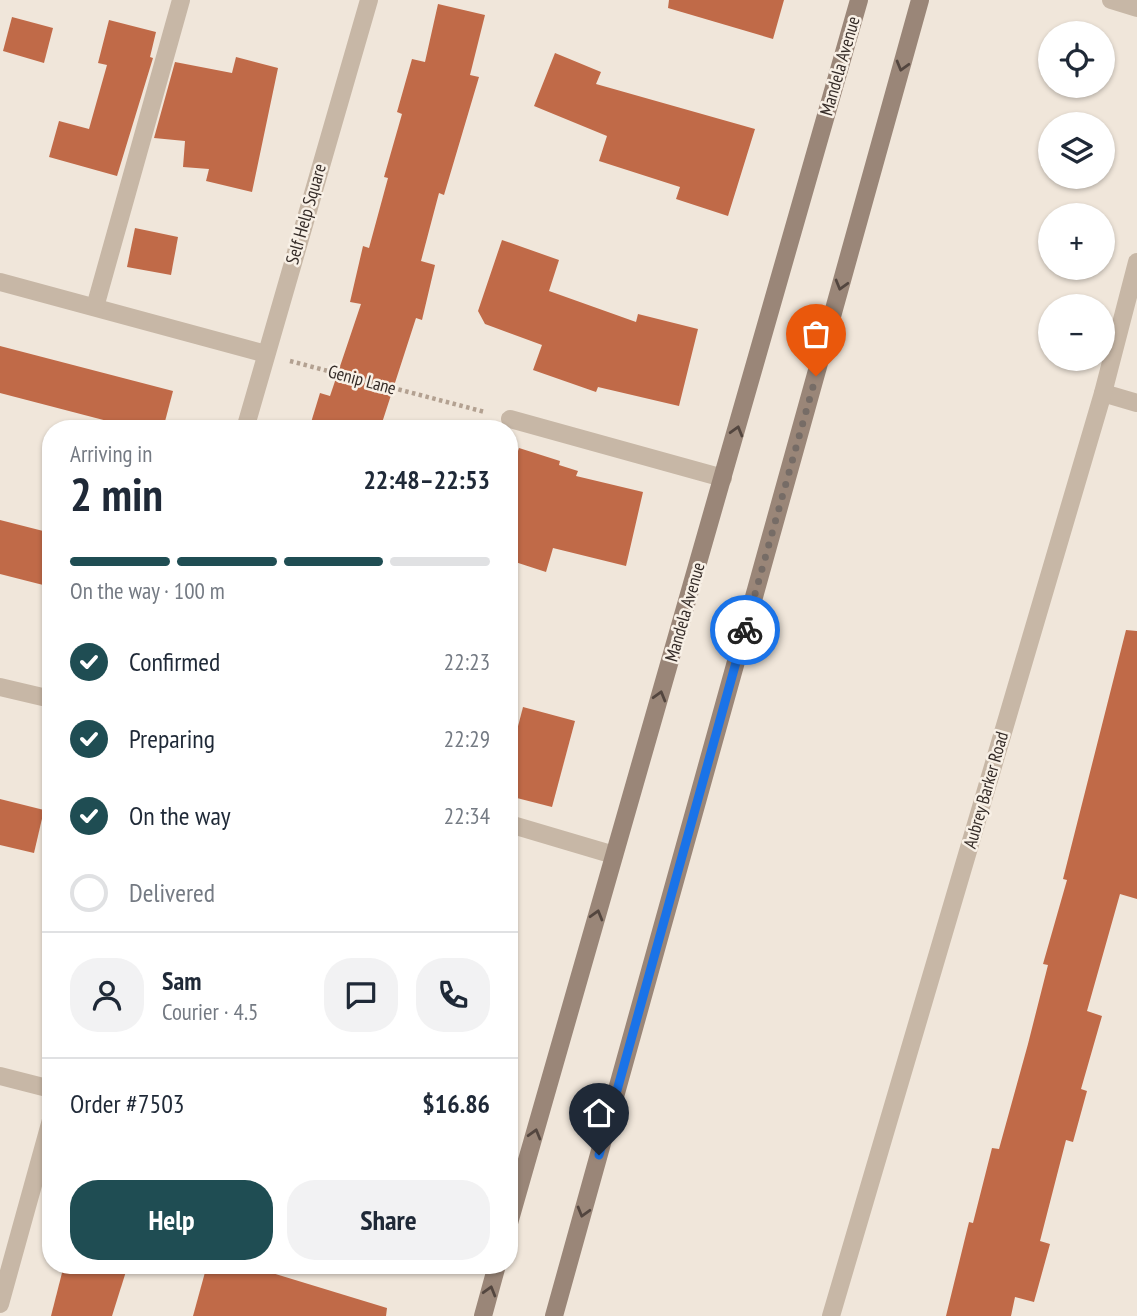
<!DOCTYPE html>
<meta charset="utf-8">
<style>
:root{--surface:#fff;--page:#f2f2f3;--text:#1f2937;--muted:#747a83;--line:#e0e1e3;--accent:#1f4d53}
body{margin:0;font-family:"PT Sans Narrow",sans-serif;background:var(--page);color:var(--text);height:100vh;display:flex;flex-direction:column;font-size:26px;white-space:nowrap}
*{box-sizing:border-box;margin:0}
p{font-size:23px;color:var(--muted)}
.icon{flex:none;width:38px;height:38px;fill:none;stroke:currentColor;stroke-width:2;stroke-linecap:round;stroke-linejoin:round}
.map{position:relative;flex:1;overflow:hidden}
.sheet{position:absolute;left:42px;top:420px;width:476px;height:854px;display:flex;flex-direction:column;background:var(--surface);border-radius:28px;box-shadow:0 2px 5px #0004}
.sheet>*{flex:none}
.fabs{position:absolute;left:1038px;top:21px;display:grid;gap:14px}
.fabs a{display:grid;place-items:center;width:77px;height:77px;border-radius:50%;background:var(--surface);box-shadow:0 2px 5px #0004;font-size:35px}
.pin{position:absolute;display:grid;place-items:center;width:60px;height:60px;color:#fff;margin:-72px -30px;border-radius:50% 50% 50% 0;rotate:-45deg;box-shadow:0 0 7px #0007}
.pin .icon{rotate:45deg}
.courier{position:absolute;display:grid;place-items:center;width:70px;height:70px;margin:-35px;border:5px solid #1a73e8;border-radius:50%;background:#fff;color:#222;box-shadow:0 2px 9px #0007}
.head em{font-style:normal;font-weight:700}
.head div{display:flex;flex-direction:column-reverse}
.head{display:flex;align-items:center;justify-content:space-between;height:119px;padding:0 28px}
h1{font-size:46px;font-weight:700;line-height:52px}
.bar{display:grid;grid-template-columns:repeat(4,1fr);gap:10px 7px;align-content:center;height:84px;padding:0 28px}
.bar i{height:9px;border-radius:5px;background:var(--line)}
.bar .active{background:var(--accent)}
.bar p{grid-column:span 4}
.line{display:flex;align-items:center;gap:18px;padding:0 28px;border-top:2px solid var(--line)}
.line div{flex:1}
.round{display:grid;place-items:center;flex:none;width:74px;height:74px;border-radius:28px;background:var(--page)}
ol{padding:0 28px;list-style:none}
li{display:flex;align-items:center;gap:21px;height:77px}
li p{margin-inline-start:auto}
li .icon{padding:7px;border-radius:50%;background:var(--accent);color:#fff;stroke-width:4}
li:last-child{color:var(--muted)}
li i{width:38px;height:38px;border:4px solid var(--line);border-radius:50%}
.action{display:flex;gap:14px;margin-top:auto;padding:14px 28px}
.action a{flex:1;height:80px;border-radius:28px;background:var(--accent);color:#fff;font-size:28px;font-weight:700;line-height:80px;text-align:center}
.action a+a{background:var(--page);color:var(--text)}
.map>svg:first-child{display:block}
.building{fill:#c06a48}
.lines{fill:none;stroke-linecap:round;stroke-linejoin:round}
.path{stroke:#b3a191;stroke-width:4.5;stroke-dasharray:3.5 3.5;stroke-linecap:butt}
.street{stroke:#c7b7a6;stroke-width:18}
.secondary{stroke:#9a8678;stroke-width:18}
.oneway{stroke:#53463f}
.done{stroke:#766c66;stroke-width:7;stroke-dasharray:0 12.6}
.route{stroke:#1a73e8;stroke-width:9}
.labels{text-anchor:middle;stroke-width:5;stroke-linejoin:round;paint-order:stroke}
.street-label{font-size:18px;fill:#342b27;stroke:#f8f0e6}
</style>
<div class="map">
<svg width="1137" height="1316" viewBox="0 0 1137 1316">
<rect width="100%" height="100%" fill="#f0e6da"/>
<g class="building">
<polygon points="669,0 784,0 773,39 668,8"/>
<polygon points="438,4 485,15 470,75 479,77 444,195 439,193 421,261 435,265 422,320 416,318 380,429 309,429 320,393 330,396 361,304 350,302 363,246 369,248 388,178 384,177 402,114 397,112 412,59 425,62"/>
<polygon points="12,17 53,28 44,63 3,51"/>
<polygon points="109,20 156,32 150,57 153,58 117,176 49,157 59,121 89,129 107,65 98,63"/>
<polygon points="555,53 601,72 596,84 755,129 728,216 676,199 680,187 599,161 607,136 534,106"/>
<polygon points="236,57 278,68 252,192 206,181 209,169 183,167 185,141 154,138 175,62 232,73"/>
<polygon points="135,228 178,237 171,275 127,267"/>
<polygon points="502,240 559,260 549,291 636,322 638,314 698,329 679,406 598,387 596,392 533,370 542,345 485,324 478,311"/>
<polygon points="0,346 173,391 163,429 138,429 0,393"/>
<polygon points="519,448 560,461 559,465 578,471 576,476 643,492 626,566 553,548 546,572 509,560 509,478"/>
<polygon points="0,520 51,533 51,587 0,574"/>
<polygon points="1126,630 1137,631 1137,899 1120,894 1087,1011 1102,1016 1081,1089 1087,1091 1073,1142 1066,1140 1040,1241 1050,1244 1034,1302 1015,1297 1011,1316 946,1316 969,1222 973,1223 992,1148 999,1149 1028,1044 1048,965 1043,964 1067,880 1063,879"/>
<polygon points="523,707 575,721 552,807 509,796 509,761"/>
<polygon points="0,799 44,810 34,853 0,845"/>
<polygon points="64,1265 128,1265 112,1316 51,1316"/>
<polygon points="207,1265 246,1265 387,1308 386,1316 193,1316"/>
</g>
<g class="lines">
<polyline class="path" points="290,361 485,412"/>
<g class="street">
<polyline points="1111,0 1137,8"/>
<polyline points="0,282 266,354"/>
<polyline points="95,307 181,0"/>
<polyline points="1103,393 1137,403"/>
<polyline points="510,419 723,478"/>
<polyline points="245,429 369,0"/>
<polyline points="0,687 51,699"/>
<polyline points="509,824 614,855"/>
<polyline points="0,1076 51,1089"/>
<polyline points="0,1304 51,1120"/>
<polyline points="831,1316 1103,393 1137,262"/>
</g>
<g class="secondary">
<polyline points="509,1223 859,0"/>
<polyline points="483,1316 497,1265"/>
<polyline points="554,1316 920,0"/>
</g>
</g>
<defs><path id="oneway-chevron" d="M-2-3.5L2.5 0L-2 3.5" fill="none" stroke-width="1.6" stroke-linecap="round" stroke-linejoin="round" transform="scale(1.75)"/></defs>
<g class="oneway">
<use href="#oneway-chevron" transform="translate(902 66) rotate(106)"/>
<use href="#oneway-chevron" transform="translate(841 285) rotate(106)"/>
<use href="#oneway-chevron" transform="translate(737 431) rotate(-74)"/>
<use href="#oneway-chevron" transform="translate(660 696) rotate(-74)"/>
<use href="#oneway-chevron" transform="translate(597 915) rotate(-74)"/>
<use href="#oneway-chevron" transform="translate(535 1134) rotate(-74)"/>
<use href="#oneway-chevron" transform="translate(583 1212) rotate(106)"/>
<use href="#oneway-chevron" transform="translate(490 1291) rotate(-74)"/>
</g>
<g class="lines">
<polyline class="done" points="745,630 816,376"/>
<polyline class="route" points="599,1155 745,630"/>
</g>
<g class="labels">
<g class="street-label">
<text transform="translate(840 66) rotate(-74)" y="6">Mandela Avenue</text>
<text transform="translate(306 214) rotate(-74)" y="6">Self Help Square</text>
<text transform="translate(362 380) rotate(15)" y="6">Genip Lane</text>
<text transform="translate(685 612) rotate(-74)" y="6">Mandela Avenue</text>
<text transform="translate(986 790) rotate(-74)" y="6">Aubrey Barker Road</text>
</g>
</g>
</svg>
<div class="fabs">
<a><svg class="icon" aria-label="locate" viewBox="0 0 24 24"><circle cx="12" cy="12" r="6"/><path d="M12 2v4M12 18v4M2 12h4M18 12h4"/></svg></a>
<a><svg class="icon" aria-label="layers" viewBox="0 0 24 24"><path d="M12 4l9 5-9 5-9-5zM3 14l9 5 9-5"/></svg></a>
<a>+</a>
<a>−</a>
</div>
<div class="pin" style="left:816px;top:376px;background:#ea580c"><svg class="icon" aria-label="bag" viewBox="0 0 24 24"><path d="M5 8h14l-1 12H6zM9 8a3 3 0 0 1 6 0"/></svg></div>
<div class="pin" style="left:599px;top:1155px;background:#1f2937"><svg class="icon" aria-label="home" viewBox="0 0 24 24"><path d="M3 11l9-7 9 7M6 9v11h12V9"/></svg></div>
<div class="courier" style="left:745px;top:630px"><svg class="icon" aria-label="bike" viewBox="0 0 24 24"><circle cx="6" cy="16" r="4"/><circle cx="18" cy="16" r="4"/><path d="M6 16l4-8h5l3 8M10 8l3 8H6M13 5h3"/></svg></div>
<section class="sheet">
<div class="head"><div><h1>2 min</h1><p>Arriving in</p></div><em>22:48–22:53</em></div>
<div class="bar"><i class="active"></i><i class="active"></i><i class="active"></i><i></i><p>On the way · 100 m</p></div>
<ol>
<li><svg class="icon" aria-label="check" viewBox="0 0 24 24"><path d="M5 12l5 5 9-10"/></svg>Confirmed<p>22:23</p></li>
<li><svg class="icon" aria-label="check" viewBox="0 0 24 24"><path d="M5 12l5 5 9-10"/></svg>Preparing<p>22:29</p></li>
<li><svg class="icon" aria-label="check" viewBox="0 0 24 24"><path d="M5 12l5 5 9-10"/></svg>On the way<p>22:34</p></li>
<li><i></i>Delivered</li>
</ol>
<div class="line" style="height:126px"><a class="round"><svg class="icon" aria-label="person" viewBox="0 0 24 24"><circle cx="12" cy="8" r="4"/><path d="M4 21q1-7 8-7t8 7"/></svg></a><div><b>Sam</b><p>Courier · 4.5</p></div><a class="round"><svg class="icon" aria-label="chat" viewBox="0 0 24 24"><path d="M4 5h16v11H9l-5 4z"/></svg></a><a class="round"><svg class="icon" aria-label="phone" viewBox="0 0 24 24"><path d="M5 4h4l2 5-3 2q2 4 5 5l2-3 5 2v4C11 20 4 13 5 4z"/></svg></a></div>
<div class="line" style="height:91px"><div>Order #7503</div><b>$16.86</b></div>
<div class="action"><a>Help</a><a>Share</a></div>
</section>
</div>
